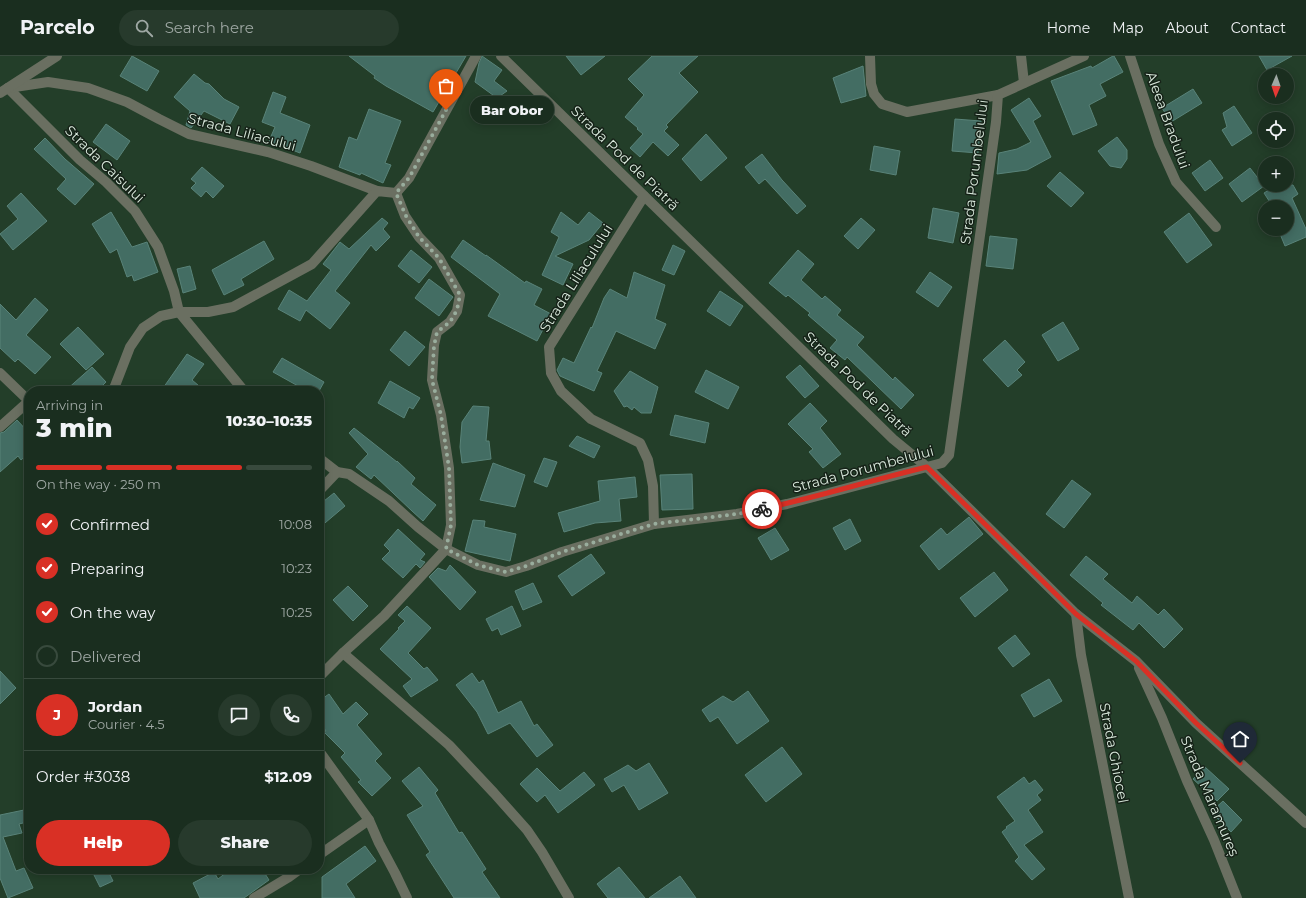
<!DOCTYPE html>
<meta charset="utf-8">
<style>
:root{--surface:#1a2e1f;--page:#273a2c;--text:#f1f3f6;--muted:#9fa8a4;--line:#384a3d;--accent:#d93025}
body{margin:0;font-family:Montserrat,sans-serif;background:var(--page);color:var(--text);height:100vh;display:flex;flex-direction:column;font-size:15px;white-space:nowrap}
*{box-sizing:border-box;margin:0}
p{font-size:13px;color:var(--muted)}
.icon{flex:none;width:22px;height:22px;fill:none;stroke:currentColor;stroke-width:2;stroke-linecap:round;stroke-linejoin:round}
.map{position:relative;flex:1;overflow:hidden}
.details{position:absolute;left:24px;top:330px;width:300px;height:488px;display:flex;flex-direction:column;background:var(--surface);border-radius:16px;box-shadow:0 2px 10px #0003,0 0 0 1px var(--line)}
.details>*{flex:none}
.needle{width:26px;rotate:182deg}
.controls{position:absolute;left:1258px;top:12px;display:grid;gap:8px}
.controls a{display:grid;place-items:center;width:36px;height:36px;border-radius:50%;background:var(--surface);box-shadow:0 2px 10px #0003,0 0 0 1px var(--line);font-size:20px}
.pin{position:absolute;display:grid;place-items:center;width:34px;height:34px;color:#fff;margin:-41px -17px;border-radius:50% 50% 50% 0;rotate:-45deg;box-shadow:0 0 4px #0007}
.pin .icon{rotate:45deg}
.courier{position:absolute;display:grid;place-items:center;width:40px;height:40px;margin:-20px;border:3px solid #d93025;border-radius:50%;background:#fff;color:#222;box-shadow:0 1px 5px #0007}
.bubble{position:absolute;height:28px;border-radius:14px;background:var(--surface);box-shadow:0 2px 10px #0003,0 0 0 1px var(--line);font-size:13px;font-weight:800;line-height:28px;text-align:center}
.headline em{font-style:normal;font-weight:800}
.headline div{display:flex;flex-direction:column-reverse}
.headline{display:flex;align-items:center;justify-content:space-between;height:68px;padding:0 12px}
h1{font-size:26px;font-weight:800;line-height:30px}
.bar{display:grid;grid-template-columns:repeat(4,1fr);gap:6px 4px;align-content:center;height:48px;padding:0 12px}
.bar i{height:5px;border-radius:3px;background:var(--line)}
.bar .selected{background:var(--accent)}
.bar p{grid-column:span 4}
.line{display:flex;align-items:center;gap:10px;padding:0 12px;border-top:1px solid var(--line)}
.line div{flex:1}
.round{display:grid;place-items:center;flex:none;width:42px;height:42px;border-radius:21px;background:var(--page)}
ol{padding:0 12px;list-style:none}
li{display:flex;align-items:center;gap:12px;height:44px}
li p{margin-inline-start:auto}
li .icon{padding:4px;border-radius:50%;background:var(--accent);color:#fff;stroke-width:4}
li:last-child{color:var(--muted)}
li i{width:22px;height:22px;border:2px solid var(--line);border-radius:50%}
.primary-button{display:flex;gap:8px;margin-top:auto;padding:8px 12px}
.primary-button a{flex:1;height:46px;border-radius:24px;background:var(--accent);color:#fff;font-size:16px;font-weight:800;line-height:46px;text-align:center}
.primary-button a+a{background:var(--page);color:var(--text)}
header{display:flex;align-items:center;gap:24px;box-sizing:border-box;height:56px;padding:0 20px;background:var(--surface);border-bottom:1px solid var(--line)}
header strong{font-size:19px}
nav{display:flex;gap:22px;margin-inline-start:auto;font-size:14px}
.search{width:280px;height:36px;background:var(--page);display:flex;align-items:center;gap:10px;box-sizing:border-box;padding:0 14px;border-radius:22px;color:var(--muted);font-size:15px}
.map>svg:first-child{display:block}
.building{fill:#436d63;stroke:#598379}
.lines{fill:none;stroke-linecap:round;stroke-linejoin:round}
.minor{stroke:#6a6f61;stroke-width:10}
.done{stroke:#99ad9d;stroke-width:4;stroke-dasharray:0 7.2}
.route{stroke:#d93025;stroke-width:5}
.labels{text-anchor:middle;stroke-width:3;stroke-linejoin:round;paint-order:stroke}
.street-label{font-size:14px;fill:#d9e9dc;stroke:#162218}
</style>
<header>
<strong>Parcelo</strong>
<div class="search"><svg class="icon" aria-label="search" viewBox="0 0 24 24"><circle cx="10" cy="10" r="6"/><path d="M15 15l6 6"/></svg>Search here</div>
<nav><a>Home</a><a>Map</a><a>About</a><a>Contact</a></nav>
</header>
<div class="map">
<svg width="1306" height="842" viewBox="0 0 1306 842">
<rect width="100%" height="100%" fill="#233e29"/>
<g class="building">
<polygon points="132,0 159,15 147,35 120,20"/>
<polygon points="349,0 466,0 433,56 386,30 374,22 375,20"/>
<polygon points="482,0 502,14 494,25 507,35 497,42 475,26 479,7"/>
<polygon points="566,0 605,0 581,19"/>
<polygon points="652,0 698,0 679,17 698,36 666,69 668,71 664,75 679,89 668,100 653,86 640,101 630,92 643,78 637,73 638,72 625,61 644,39 628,23"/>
<polygon points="1113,0 1114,0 1123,16 1100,28 1106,40 1089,49 1097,69 1073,79 1051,25 1091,10 1092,12"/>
<polygon points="1259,0 1292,0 1267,14"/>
<polygon points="863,10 866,40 841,47 833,22"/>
<polygon points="194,18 205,27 209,28 224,43 239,51 230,68 204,55 191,72 186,69 190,55 174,41"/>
<polygon points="1193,33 1202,47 1171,66 1162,52"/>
<polygon points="273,36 286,41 280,57 310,69 300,97 269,85 275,71 262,66"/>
<polygon points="1029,42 1041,60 1033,65 1051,101 1027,114 997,118 999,97 1017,93 1031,86 1011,54"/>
<polygon points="1234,50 1252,77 1232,90 1222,74 1227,71 1223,57"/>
<polygon points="369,53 401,65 385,107 391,109 383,127 361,117 360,119 339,111 349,81 357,84"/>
<polygon points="955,63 981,65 978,97 952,95"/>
<polygon points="106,68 130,85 117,104 93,86"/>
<polygon points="706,78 727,102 701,125 682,103"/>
<polygon points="1117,81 1127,94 1127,103 1121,112 1110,110 1098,95"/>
<polygon points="45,82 65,103 94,128 75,149 57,133 66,123 34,93"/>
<polygon points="874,90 900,95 896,119 870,114"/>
<polygon points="762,98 782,124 806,150 797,158 765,123 759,128 745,111"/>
<polygon points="1210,104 1223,122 1205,135 1192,117"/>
<polygon points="202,111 224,130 213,142 206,135 201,141 191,132 196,127 191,123"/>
<polygon points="1250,112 1264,130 1242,146 1229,128"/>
<polygon points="1060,116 1084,137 1071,151 1047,130"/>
<polygon points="1277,129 1293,129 1298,138 1292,142 1306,173 1306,181 1285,190 1278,173 1287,173 1287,151 1273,151 1264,137"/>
<polygon points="21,137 47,165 13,194 0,178 18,163 7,150"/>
<polygon points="933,152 959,157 953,187 928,182"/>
<polygon points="111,156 132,191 147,186 158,216 134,225 132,219 127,221 117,193 110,197 92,168"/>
<polygon points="561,156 578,169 589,156 603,167 589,184 555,200 573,208 563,229 542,219 559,181 551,176"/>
<polygon points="1189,157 1212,189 1187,207 1164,176"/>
<polygon points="382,162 388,167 383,173 390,181 376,195 371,189 335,235 350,247 330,273 306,254 300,265 278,253 289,234 307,245 331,214 323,208 340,186 349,193"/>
<polygon points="861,162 875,174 858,193 844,180"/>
<polygon points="990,180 1017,183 1013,213 986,210"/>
<polygon points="463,184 486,200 486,199 525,227 526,225 542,233 534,249 551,258 537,285 488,260 500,238 451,201"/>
<polygon points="264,185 274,203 241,223 244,229 224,239 212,214"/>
<polygon points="673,189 685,195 674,219 662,214"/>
<polygon points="411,194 432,211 419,227 398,210"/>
<polygon points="798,194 814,208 801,224 822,243 825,240 841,254 837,259 864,281 857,289 893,324 895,321 914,339 901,353 847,301 845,304 830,292 837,284 808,259 810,257 788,239 786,241 769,227"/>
<polygon points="190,210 196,233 183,237 177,213"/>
<polygon points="634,216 665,229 655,263 666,268 655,293 616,275 597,315 602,317 594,335 560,320 557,314 563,302 574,307 591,271 592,272 604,242 610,233 627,242"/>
<polygon points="930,216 952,231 938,251 916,236"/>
<polygon points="429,223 453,241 439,260 415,242"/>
<polygon points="720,235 743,250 730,270 707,255"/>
<polygon points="35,242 48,254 26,279 51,301 35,318 18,303 15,306 0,292 0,248 16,264"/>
<polygon points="1063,266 1079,293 1058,305 1042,279"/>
<polygon points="78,271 104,298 86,314 60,288"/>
<polygon points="405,275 425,291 409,310 390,294"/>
<polygon points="1005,284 1025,306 1017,314 1022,319 1008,331 983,304"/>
<polygon points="187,298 204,308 192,324 205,335 161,335"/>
<polygon points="282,302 324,326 319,335 307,335 273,316"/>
<polygon points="800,309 819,330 805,342 786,321"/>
<polygon points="92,311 106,326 97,335 65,335"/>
<polygon points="706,314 739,331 728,353 695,336"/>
<polygon points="630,315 658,331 651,357 641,357 634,351 632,354 627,350 624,351 614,335"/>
<polygon points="390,325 420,342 413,353 409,351 404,362 378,347"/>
<polygon points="810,347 827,365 820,372 841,398 823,412 809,396 813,393 788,368"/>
<polygon points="473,350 489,351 486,385 489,385 491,403 462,407 460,391 462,366"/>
<polygon points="675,359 709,367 705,387 670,379"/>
<polygon points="17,364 29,377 29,397 21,404 18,400 0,416 0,377 4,376"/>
<polygon points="354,372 397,406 397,405 415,422 411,428 436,449 423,465 412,455 374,419 371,423 356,411 368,398 349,377"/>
<polygon points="577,380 600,390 594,402 569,390"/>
<polygon points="544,402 557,406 547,431 534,426"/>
<polygon points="493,407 525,419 515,451 480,444"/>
<polygon points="692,418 693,453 662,454 660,419"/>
<polygon points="635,421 637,441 619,443 621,465 595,467 564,476 558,457 600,445 598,425"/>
<polygon points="1072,424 1091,438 1064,472 1046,458"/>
<polygon points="334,437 345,450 319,472 319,449"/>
<polygon points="969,461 983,478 939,514 920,490 941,472 947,479"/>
<polygon points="850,463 861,485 845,494 833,472"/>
<polygon points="473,464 485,465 484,471 516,478 510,505 465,495"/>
<polygon points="775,472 789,494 771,504 758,482"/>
<polygon points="398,473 425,498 420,504 425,506 420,512 416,508 403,522 382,503 390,495 384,489"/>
<polygon points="591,498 605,517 572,540 558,520"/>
<polygon points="1086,500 1108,518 1103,523 1132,547 1137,540 1158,559 1164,553 1183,573 1164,592 1139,567 1133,574 1101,549 1103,547 1070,519"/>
<polygon points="450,509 476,536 460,554 429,521 438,512 446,515"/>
<polygon points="994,516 1008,534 975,561 960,542"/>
<polygon points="533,527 542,546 523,554 515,535"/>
<polygon points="348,530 368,550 353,565 333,544"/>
<polygon points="407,550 431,572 408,597 424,613 427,611 438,624 411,641 403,630 412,623 380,593 399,573 398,572 405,565 398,559"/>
<polygon points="512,550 521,570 501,579 498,572 492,575 486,563"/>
<polygon points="1015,579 1030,598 1013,611 998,592"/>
<polygon points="0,615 16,632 0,648"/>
<polygon points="472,617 479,627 483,624 498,657 521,645 534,670 537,668 553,689 537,701 510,667 488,678 477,656 456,629"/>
<polygon points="1049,623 1062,645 1034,661 1021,639"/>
<polygon points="748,635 769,665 737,688 718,661 710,666 702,654 723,640 733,646"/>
<polygon points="329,638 343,658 356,646 368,658 357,669 382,698 375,705 391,722 372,740 358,726 361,724 341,701 345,697 324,676 326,675 319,665 319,645"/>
<polygon points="782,691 802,718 766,746 745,719"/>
<polygon points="649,707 668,737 639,754 624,729 612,736 604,723 628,709 636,715"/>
<polygon points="419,711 438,734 435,737 459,777 462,776 486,813 482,816 500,842 454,842 426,799 430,796 407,759 423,750 402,725"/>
<polygon points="1205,711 1229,733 1217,745 1193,723"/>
<polygon points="537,712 560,735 584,716 595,729 558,757 545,739 537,746 520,728"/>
<polygon points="1024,721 1029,728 1035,724 1043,734 1037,739 1041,744 1028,754 1043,776 1024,789 1045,813 1032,824 1015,805 1019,801 1002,776 1007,772 1006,771 1015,765 997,741"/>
<polygon points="1223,745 1242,764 1231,776 1211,756"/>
<polygon points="24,754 27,766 19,768 22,777 3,781 16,815 24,812 33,832 8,842 0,822 0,759"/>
<polygon points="365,790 376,805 346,828 355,842 322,842 322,821"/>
<polygon points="619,811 645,842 608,842 597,828"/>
<polygon points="91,813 107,813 113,825 100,831"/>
<polygon points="231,813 262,813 269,824 244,842 200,842 193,827 214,816 218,823"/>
<polygon points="680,820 696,842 649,842"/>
</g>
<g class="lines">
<g class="minor">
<polyline points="501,0 893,383 927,411 1076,558 1136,605 1196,667 1306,767"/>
<polyline points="870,0 871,28 874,38 882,48 907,56 998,39"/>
<polyline points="1021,0 1024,27"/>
<polyline points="1130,0 1159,88 1176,126 1216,171"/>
<polyline points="8,32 80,104 106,126 135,155 158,191 174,235 179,256 244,335"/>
<polyline points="8,32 48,26 88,32 127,46 159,63 189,78 268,96 311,110 377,135"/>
<polyline points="0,37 57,0"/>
<polyline points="644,140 549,291 551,317 561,335 591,363 640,387 648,404 653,430 654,468"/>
<polyline points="0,317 29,345"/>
<polyline points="113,335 130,291 143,272 161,260 179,256 208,256 233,251 312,208 377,135 396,137 409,122 476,0"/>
<polyline points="0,371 29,345"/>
<polyline points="319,402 337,416 349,418 389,445 418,471 446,493 478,509 506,516 526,510 562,496 654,468 737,458 787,448 942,407 949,399 996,66 998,39 1084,0"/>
<polyline points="319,435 337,416"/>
<polyline points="1076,558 1081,599 1129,842"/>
<polyline points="343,597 449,689 494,737 527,774 542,796 569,842"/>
<polyline points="1139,612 1162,662 1187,725 1214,784 1237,842"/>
<polyline points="319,621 343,597 384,560 446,493 451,469 449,412 441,359 432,324 434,289 437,276 450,266 457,255 460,239 439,202 419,181 405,160 396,137"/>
<polyline points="319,695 369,764 379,787 395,817 407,842"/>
<polyline points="319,799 369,764"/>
<polyline points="254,842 289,821 300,813"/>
</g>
</g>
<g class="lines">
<polyline class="done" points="446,54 409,122 396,137 406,160 419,181 439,202 460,239 457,254 450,266 437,276 434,290 432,324 441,359 449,412 451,469 446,493 478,509 506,516 526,510 562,496 654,468 737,458 762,453"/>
<path class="route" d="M762,453C818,441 872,424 927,411L1076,558L1136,605L1196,667L1240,707"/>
</g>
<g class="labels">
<g class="street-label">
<text transform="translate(1168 64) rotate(70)" y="5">Aleea Bradului</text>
<text transform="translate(242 76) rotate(15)" y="5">Strada Liliacului</text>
<text transform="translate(625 102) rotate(44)" y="5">Strada Pod de Piatră</text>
<text transform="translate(105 108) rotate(44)" y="5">Strada Caisului</text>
<text transform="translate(974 116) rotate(-83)" y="5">Strada Porumbelului</text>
<text transform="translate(576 222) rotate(-58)" y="5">Strada Liliaculului</text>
<text transform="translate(858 328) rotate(44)" y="5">Strada Pod de Piatră</text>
<text transform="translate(863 413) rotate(-15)" y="5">Strada Porumbelului</text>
<text transform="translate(1114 697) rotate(79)" y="5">Strada Ghiocel</text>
<text transform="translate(1210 740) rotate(67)" y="5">Strada Maramureș</text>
</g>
</g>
</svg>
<div class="controls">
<a><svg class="needle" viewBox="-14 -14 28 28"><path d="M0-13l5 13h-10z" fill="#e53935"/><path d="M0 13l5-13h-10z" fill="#9fa8a4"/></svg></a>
<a><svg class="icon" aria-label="locate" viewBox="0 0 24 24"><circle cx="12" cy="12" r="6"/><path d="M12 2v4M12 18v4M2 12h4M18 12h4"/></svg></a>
<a>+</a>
<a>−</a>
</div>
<div class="pin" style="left:446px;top:54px;background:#ea580c"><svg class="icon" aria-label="bag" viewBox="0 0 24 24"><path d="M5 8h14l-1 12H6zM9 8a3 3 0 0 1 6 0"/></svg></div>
<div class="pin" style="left:1240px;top:707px;background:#1f2937"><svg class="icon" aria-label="home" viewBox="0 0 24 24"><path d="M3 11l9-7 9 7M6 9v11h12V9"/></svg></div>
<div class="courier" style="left:762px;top:453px"><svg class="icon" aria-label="bike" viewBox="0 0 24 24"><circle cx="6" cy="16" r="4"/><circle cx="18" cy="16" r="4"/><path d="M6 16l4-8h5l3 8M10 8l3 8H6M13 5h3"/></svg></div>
<div class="bubble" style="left:470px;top:40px;width:84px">Bar Obor</div>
<section class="details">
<div class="headline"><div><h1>3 min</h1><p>Arriving in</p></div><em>10:30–10:35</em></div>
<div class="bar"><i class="selected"></i><i class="selected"></i><i class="selected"></i><i></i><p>On the way · 250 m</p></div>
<ol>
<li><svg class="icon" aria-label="check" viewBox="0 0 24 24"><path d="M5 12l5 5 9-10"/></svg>Confirmed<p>10:08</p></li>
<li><svg class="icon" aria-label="check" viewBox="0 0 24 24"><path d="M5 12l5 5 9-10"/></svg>Preparing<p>10:23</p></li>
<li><svg class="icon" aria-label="check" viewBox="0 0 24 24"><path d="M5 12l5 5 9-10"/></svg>On the way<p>10:25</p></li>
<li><i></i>Delivered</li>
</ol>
<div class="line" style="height:72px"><b class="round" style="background:var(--accent);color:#fff">J</b><div><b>Jordan</b><p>Courier · 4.5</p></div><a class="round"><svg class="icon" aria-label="chat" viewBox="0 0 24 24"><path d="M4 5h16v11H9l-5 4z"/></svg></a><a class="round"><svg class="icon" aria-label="phone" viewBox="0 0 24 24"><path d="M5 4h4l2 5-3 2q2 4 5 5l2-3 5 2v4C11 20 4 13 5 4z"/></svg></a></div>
<div class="line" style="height:52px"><div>Order #3038</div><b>$12.09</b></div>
<div class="primary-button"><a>Help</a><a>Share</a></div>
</section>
</div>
